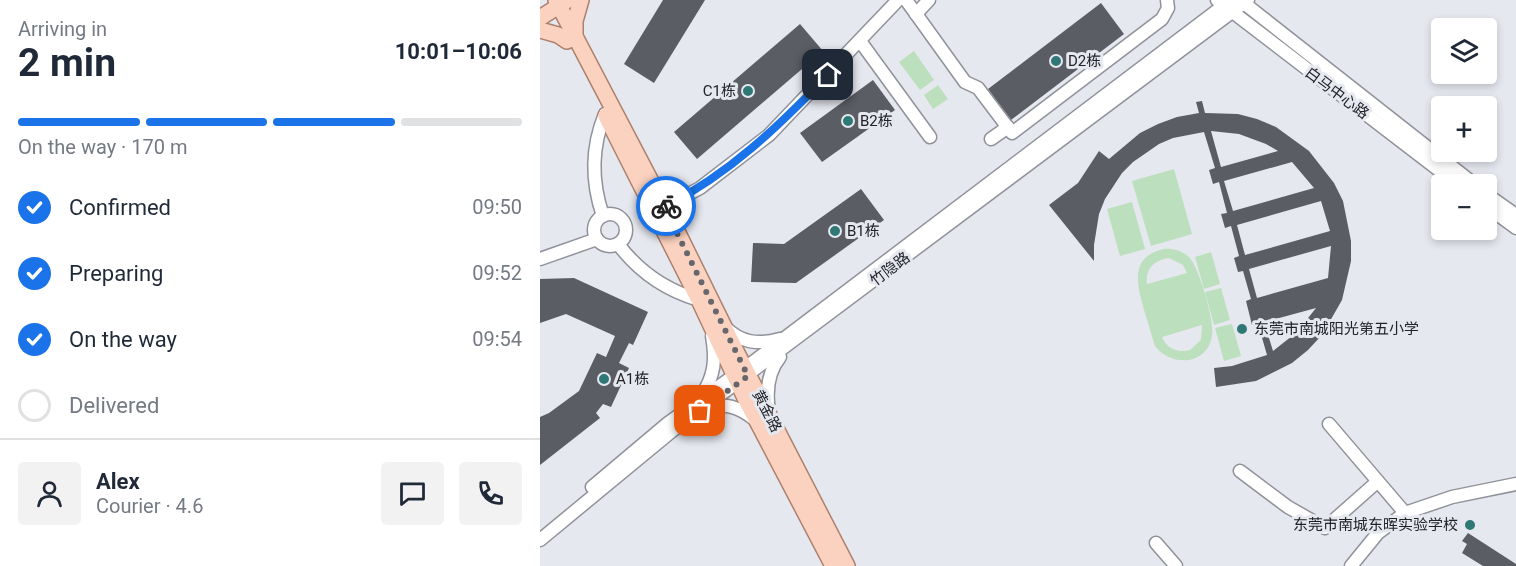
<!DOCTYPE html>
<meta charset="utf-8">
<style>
:root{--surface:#fff;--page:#f2f2f3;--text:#1f2937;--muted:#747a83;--line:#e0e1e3;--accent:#1a73e8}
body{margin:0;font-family:Roboto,"Noto Sans SC",sans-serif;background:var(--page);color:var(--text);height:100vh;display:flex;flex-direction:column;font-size:22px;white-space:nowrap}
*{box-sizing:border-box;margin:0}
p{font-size:20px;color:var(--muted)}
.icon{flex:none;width:33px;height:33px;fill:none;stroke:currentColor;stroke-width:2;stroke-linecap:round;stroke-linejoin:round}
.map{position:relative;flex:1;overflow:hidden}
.details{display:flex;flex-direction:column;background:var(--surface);width:540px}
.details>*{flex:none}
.fabs{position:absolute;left:891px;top:18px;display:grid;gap:12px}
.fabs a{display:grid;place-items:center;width:66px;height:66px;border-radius:6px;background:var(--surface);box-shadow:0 3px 9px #0003;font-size:30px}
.pin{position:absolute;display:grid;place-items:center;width:51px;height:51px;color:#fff;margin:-26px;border-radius:12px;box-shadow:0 3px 9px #0006}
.courier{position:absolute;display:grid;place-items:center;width:60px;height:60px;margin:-30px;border:4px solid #1a73e8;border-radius:50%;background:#fff;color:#222;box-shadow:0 2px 8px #0007}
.head em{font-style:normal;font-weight:700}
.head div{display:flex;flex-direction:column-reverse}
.head{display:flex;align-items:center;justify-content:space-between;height:102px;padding:0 18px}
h1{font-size:39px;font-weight:700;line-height:45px}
.bar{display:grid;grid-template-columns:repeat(4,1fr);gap:9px 6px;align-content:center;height:72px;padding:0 18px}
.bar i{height:8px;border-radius:4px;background:var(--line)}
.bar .current{background:var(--accent)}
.bar p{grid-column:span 4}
.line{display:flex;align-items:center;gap:15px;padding:0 18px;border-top:2px solid var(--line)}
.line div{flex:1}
.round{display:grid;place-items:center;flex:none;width:63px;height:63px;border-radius:6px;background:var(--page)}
ol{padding:0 18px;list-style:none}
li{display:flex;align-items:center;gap:18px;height:66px}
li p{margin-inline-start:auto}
li .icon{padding:6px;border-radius:50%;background:var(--accent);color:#fff;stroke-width:4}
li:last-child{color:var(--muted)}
li i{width:33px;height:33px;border:3px solid var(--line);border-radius:50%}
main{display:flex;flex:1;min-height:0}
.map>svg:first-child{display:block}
.green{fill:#bcdfbd;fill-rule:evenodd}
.building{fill:#5b5d64;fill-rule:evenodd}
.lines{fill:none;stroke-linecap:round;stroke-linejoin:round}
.minor-casing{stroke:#90929a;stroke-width:15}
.major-casing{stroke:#ad816d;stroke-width:18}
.minor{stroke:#fff;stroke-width:12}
.major{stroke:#fbd2bf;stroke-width:15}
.done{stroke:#66676c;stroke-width:6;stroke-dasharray:0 10.8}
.route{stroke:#1a73e8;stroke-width:8}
.poi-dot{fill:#2f7876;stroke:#e6e8f0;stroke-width:2}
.labels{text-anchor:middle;stroke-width:6;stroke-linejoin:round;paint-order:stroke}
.poi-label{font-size:15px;fill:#212225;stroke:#e6e8f0;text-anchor:start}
.street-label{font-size:15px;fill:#212225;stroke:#e6e8f0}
</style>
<main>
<section class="details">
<div class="head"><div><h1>2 min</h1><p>Arriving in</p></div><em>10:01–10:06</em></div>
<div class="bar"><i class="current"></i><i class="current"></i><i class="current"></i><i></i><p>On the way · 170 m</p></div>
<ol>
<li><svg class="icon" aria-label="check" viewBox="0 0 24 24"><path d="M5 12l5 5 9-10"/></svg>Confirmed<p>09:50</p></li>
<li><svg class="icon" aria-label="check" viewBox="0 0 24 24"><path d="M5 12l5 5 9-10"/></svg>Preparing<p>09:52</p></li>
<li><svg class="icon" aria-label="check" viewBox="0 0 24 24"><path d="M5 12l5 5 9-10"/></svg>On the way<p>09:54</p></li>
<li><i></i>Delivered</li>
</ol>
<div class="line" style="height:108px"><a class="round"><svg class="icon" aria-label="person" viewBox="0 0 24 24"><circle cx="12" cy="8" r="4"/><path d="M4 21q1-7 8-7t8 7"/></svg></a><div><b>Alex</b><p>Courier · 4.6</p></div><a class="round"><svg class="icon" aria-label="chat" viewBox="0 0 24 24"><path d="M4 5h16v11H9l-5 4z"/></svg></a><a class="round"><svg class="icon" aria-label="phone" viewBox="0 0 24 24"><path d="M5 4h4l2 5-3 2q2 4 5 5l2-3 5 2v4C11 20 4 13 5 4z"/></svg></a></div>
</section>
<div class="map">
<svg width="976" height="566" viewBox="0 0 976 566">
<rect width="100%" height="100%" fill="#e6e8f0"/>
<g class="green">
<polygon points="374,51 394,80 380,90 359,62"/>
<polygon points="398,85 408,99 393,109 384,95"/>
<polygon points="634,169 652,234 611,246 592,181"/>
<polygon points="592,202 605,249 580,256 567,209"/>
<path d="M623,249C632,248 641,250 649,257C659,267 675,322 672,336C667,366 631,367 615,346C611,334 608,322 604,310C597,284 589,258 623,249ZM629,258L643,265L647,273L607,284C605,269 614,260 629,258ZM662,325L661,340L650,350C637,353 627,349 622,337Z"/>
<polygon points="671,252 680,284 664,289 655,257"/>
<polygon points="681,288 690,320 674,325 665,292"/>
<polygon points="692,324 701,356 684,361 675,328"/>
</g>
<g class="building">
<polygon points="123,0 165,0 114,83 84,64"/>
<polygon points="561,3 584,34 471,120 448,89"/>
<polygon points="260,24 283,51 157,159 134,132"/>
<polygon points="333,80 355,110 282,162 260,133"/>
<path d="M662,101L665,113L698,114L717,119L736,127L769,151L794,183L803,201L811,241V261L802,300L782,335L768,350L752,363L716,381L676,387L674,368L692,366L727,355L718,324L712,325L706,301L711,299L703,271L698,272L694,258L699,256L691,226L685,228L681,214L687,213L679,182L673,184L669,170L675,168L664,132L633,138L619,144L593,162L582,173L565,199L559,214L554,245V261L509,205L538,183L559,151L569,159L600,133L618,124L637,117L659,113L656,102ZM671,131L699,134L726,144L738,151L681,167ZM752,162L774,188L693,211L684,181ZM781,201L790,231L705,255L697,225ZM791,246L788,278L717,298L709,269ZM776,308L757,332L733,351L724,322Z"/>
<polygon points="321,189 344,220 256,283 211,282 213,243 244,244"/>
<polygon points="34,278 108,312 93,345 89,343 79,363 89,368 71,407 63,404 56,413 60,418 0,465 0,417 9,413 39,391 57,353 66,357 75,336 26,314 0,323 0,279"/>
<polygon points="928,533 976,564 976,566 943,566 922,553 927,544 922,541"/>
</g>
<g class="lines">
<g class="minor-casing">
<g id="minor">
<polyline points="366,0 425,82 438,88 472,133 622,19 628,8 627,0"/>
<polyline points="677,0 917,184"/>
<polyline points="700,0 934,184"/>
<polyline points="376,14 389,0"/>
<polyline points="320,41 390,137"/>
<polyline points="451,139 468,127"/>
<polyline points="946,194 976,215"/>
<polyline points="946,206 976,228"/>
<polyline points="117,211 160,188 229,135 358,0"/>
<circle cx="70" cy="230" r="16"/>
<path d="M63,216C51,181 51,148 65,114"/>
<path d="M78,244C99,272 125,290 159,300"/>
<polyline points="0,259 57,239"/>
<path d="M185,327C201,343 218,345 240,339"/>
<path d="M161,396C175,376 176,359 172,336"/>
<path d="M167,409C185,402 199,407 214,419"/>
<path d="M229,411C226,392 227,373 240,357"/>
<polyline points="789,424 865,513"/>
<polyline points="700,471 748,507 785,528 837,482"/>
<polyline points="52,487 128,423 217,359 691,0"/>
<polyline points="0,540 132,431 708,0"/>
<polyline points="616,543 636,566"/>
<polyline points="811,566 838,533 865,513 912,497 976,484"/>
</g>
</g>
<g class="major-casing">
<g id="major">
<polyline points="16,0 137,231 197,353 307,566"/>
<polyline points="0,18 28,0"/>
<polyline points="0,30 18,35 27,41"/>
<polyline points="35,38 35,21 41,0"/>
<polyline points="66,116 159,300 206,400 293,566"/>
</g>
</g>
<use href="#minor" class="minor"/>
<use href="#major" class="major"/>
</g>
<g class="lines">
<polyline class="done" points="126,206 124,207 208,376 160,411"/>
<path class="route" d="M126,206C189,174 239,126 288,75"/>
</g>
<g class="poi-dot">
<circle cx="516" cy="61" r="6"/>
<circle cx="208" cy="91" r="6"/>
<circle cx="308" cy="121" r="6"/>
<circle cx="295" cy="231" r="6"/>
<circle cx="702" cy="329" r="6"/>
<circle cx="64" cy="379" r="6"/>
<circle cx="930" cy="525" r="6"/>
</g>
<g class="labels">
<g class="poi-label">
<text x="528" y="66">D2栋</text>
<text x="196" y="96" text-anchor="end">C1栋</text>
<text x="320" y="126">B2栋</text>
<text x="307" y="236">B1栋</text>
<text x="714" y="334">东莞市南城阳光第五小学</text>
<text x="76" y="384">A1栋</text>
<text x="918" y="530" text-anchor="end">东莞市南城东晖实验学校</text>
</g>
<g class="street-label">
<text transform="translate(797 93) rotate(37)" y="5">白马中心路</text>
<text transform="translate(350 269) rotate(-37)" y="5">竹隐路</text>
<text transform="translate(227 411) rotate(63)" y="5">黄金路</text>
</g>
</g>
</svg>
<div class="fabs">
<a><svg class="icon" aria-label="layers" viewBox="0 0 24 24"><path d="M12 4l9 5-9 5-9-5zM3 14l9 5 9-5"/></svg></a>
<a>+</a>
<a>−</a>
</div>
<div class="pin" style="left:160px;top:411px;background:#ea580c"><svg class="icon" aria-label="bag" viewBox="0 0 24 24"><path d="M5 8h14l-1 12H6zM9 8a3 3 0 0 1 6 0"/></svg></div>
<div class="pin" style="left:288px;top:75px;background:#1f2937"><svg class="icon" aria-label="home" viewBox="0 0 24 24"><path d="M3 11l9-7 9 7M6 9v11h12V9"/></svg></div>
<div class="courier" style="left:126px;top:206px"><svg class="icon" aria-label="bike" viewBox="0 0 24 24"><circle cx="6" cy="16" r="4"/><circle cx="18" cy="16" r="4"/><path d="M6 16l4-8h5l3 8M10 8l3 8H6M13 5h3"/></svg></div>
</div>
</main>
